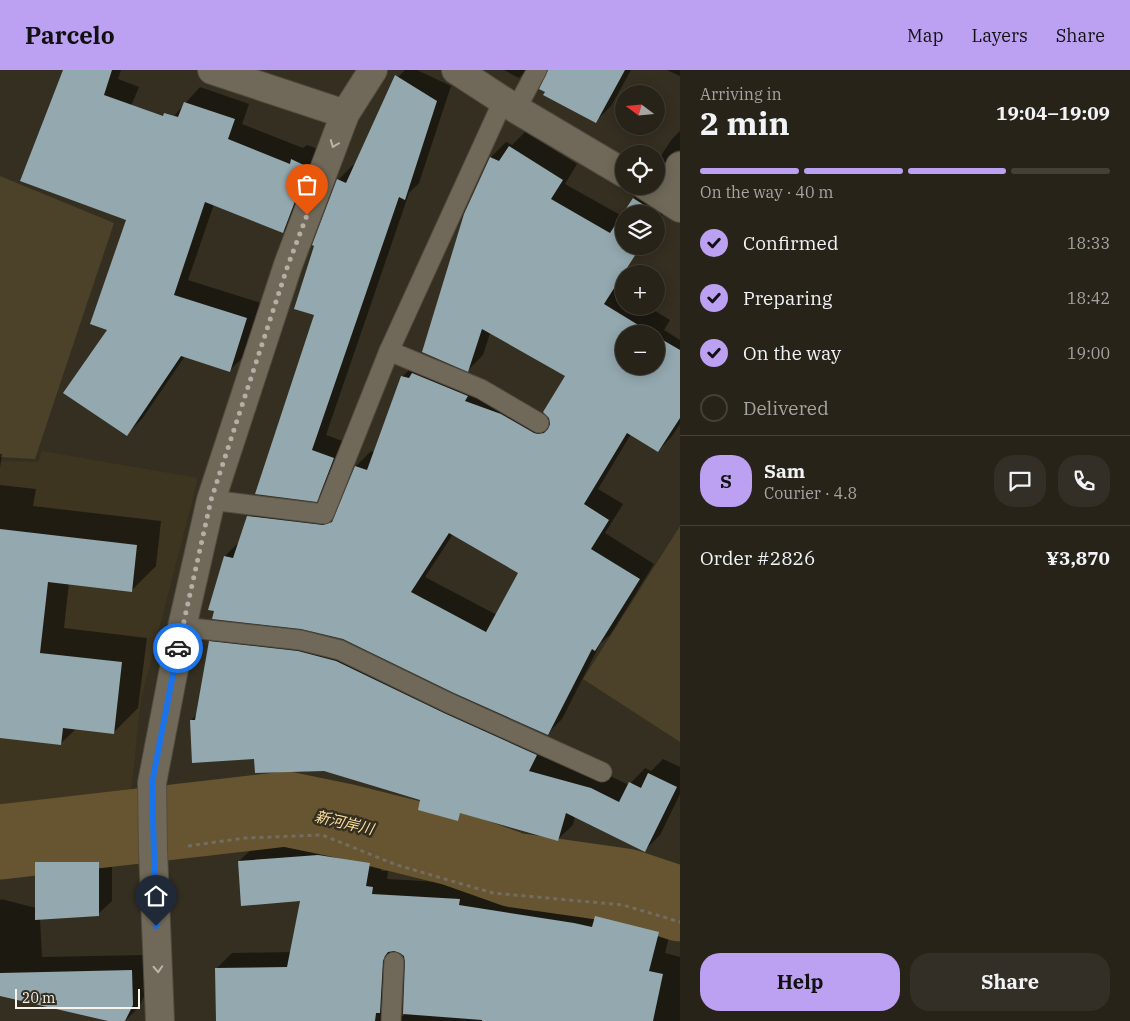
<!DOCTYPE html>
<meta charset="utf-8">
<style>
:root{--surface:#282319;--page:#342f26;--text:#f1f3f6;--muted:#a5a4a2;--line:#444038;--accent:#bca0f2}
body{margin:0;font-family:"IBM Plex Serif","Noto Sans JP",serif;background:var(--page);color:var(--text);height:100vh;display:flex;flex-direction:column;font-size:19px;white-space:nowrap}
*{box-sizing:border-box;margin:0}
p{font-size:16px;color:var(--muted)}
.icon{flex:none;width:28px;height:28px;fill:none;stroke:currentColor;stroke-width:2;stroke-linecap:round;stroke-linejoin:round}
.map{position:relative;flex:1;overflow:hidden}
.panel{display:flex;flex-direction:column;background:var(--surface);width:450px}
.panel>*{flex:none}
.needle{width:32px;rotate:286deg}
.controls{position:absolute;left:615px;top:15px;display:grid;gap:10px}
.controls a{display:grid;place-items:center;width:50px;height:50px;border-radius:50%;background:var(--surface);box-shadow:0 2px 12px #0003,0 0 0 1px var(--line);font-size:25px}
.scale{position:absolute;left:15px;bottom:12px;width:125px;box-sizing:border-box;padding-left:5px;border:2px solid #f8f4eb;border-top:0;font-size:14px;line-height:18px;white-space:nowrap;color:#f8f4eb;-webkit-text-stroke:4px #352f21;paint-order:stroke}
.pin{position:absolute;display:grid;place-items:center;width:42px;height:42px;color:#fff;margin:-51px -21px;border-radius:50% 50% 50% 0;rotate:-45deg;box-shadow:0 0 5px #0007}
.pin .icon{rotate:45deg}
.courier{position:absolute;display:grid;place-items:center;width:50px;height:50px;margin:-25px;border:4px solid #1a73e8;border-radius:50%;background:#fff;color:#222;box-shadow:0 1px 6px #0007}
.head em{font-style:normal;font-weight:700}
.head div{display:flex;flex-direction:column-reverse}
.head{display:flex;align-items:center;justify-content:space-between;height:85px;padding:0 20px}
h1{font-size:32px;font-weight:700;line-height:38px}
.bar{display:grid;grid-template-columns:repeat(4,1fr);gap:8px 5px;align-content:center;height:60px;padding:0 20px}
.bar i{height:6px;border-radius:4px;background:var(--line)}
.bar .active{background:var(--accent)}
.bar p{grid-column:span 4}
.line{display:flex;align-items:center;gap:12px;padding:0 20px;border-top:1px solid var(--line)}
.line div{flex:1}
.round{display:grid;place-items:center;flex:none;width:52px;height:52px;border-radius:20px;background:var(--page)}
ol{padding:0 20px;list-style:none}
li{display:flex;align-items:center;gap:15px;height:55px}
li p{margin-inline-start:auto}
li .icon{padding:5px;border-radius:50%;background:var(--accent);color:#111;stroke-width:4}
li:last-child{color:var(--muted)}
li i{width:28px;height:28px;border:2px solid var(--line);border-radius:50%}
.primary-button{display:flex;gap:10px;margin-top:auto;padding:10px 20px}
.primary-button a{flex:1;height:58px;border-radius:20px;background:var(--accent);color:#111;font-size:20px;font-weight:700;line-height:58px;text-align:center}
.primary-button a+a{background:var(--page);color:var(--text)}
header{display:flex;align-items:center;gap:30px;box-sizing:border-box;height:70px;padding:0 25px;background:var(--accent);color:#111}
header strong{font-size:24px}
nav{display:flex;gap:28px;margin-inline-start:auto;font-size:18px}
main{display:flex;flex:1;min-height:0}
.map>svg:first-child{display:block}
.built{fill:#3e3520}
.green{fill:#4c4129}
.shadow{fill:#0007;fill-rule:evenodd}
.lines{fill:none;stroke-linecap:round;stroke-linejoin:round}
.river{stroke:#665530;stroke-width:75}
.building{fill:#93a8af;fill-rule:evenodd}
.service-casing{stroke:#524c40;stroke-width:21}
.minor-casing{stroke:#524c40;stroke-width:30}
.path{stroke:#726d60;stroke-width:3;stroke-dasharray:4 4;stroke-linecap:butt}
.service{stroke:#706959;stroke-width:19}
.minor{stroke:#706959;stroke-width:28}
.oneway{stroke:#bbb5a9}
.done{stroke:#b4afa4;stroke-width:5;stroke-dasharray:0 9}
.route{stroke:#1a73e8;stroke-width:6}
.labels{text-anchor:middle;stroke-width:5;stroke-linejoin:round;paint-order:stroke}
.water-label{font-size:15px;font-style:italic;fill:#fadd9d;stroke:#352f21}
</style>
<header>
<strong>Parcelo</strong>
<nav><a>Map</a><a>Layers</a><a>Share</a></nav>
</header>
<main>
<div class="map">
<svg width="680" height="951" viewBox="0 0 680 951">
<rect width="100%" height="100%" fill="#352f21"/>
<polygon class="built" points="42,381 198,408 141,629 130,732 78,740 26,744 0,740 0,391 38,392"/>
<g class="green">
<polygon points="0,106 114,153 35,389 0,387"/>
<polygon points="680,456 680,672 583,609"/>
</g>
<g class="shadow">
<polygon points="65,0 121,0 118,9 139,17 112,81 174,46 200,17 249,34 242,54 303,78 307,75 323,81 298,147 283,162 214,134 188,210 261,233 245,285 230,300 185,286 142,349 127,364 109,259 127,149"/>
<polygon points="405,0 417,0 451,16 419,113 409,123 326,365 348,373 331,415 316,430 256,423 315,244 338,110 353,95 355,95 394,11"/>
<polygon points="504,0 527,0 519,8"/>
<polygon points="549,0 631,0 611,36 595,52 547,22"/>
<polygon points="667,0 680,0 680,6"/>
<polygon points="680,61 680,80 675,81 670,94 659,104 656,103 656,93 672,69"/>
<path d="M525,62L577,94L565,114L622,146L610,214L624,222V236H647L670,250L664,260L680,270V354L672,366L658,381L631,364L598,419L623,434L605,463L654,494L610,565L600,574L562,649L547,664L343,568L209,539L225,486L240,471L249,447L264,431L338,441L356,396L371,381L375,383L402,307L417,292L516,329L551,350L567,305L490,263L483,285L468,300L465,145L491,87L506,72L512,75ZM624,264H656V296H624ZM453,464L520,503L497,545L425,507Z"/>
<polygon points="643,118 669,136 656,155 656,144 624,144 635,126"/>
<polygon points="0,384 2,384 0,398"/>
<polygon points="0,415 36,419 33,436 161,451 156,496 131,521 69,513 64,558 147,568 138,638 113,663 76,659 60,674 0,667"/>
<polygon points="224,557 313,567 459,629 551,670 543,687 606,704 629,715 645,698 651,701 663,689 680,697 680,724 660,765 645,780 575,746 573,755 558,769 463,743 457,749 422,729 324,700 256,688 191,650 197,644 210,572"/>
<path d="M334,770L385,778L381,801H388L387,809L475,814L474,819L602,841L612,831L674,846L665,883L680,887V951H217L216,899L232,883L291,882L302,830L239,791L255,776ZM397,880L405,886L406,892L404,946L400,945L395,935Z"/>
<polygon points="49,779 112,779 112,831 98,844 40,849 42,887 147,885 148,918 139,937 125,951 113,951 0,925 0,831 1,829 36,838 36,793"/>
</g>
<g class="lines">
<polyline class="river" points="0,772 286,739 344,751 452,778 514,800 626,816 680,834"/>
</g>
<g class="building">
<polygon points="63,0 112,0 104,25 163,46 164,43 178,47 184,32 235,49 228,69 290,94 291,89 308,97 283,163 205,132 174,225 247,248 230,302 181,286 127,366 63,323 107,260 90,254 126,150 20,111"/>
<polygon points="548,0 625,0 596,53 543,25 545,22 539,19"/>
<polygon points="395,5 437,31 405,130 399,127 312,380 334,388 317,432 255,424 314,245 294,239 314,176 312,175 337,109 346,113"/>
<path d="M509,76L563,110L551,129L610,163L633,128L661,146L656,153V144H624V176H641L604,234L653,264H624V296H656V266L680,280V348L658,382L627,363L584,434L609,450L591,479L640,509L595,581L592,579L548,665L454,623L343,569L301,559L212,549L214,541L208,540L224,486L233,488L247,446L323,455L332,452L355,396L367,400L401,306L409,308L412,303L468,326L465,331L501,344L534,363L538,364L544,363L548,359L550,354L549,348L543,342L565,306L482,259L468,302L422,282L464,144L490,87L499,91ZM449,463L518,503L486,562L411,522Z"/>
<polygon points="0,459 137,475 132,522 48,512 40,583 122,592 114,664 63,658 61,675 0,668"/>
<polygon points="209,571 298,581 336,591 444,643 537,685 529,701 591,718 619,732 629,712 641,718 648,703 677,717 645,782 566,743 558,771 460,743 458,751 418,740 420,730 324,701 255,703 254,689 192,693 190,650 195,650"/>
<polygon points="318,785 370,793 366,816 373,817 372,824 460,829 459,835 574,853 592,857 595,846 659,862 649,901 663,904 653,951 482,951 482,950 403,944 405,892 404,886 400,883 394,881 388,882 385,886 383,891 380,943 376,943 375,951 216,951 215,898 287,897 300,831 241,836 238,791"/>
<polygon points="35,792 99,792 99,846 35,850"/>
<polygon points="132,900 133,935 125,951 108,951 0,926 0,903"/>
</g>
<g class="lines">
<g class="service-casing">
<g id="service">
<polyline points="516,39 537,0"/>
<polyline points="389,281 481,319 539,353"/>
<polyline points="211,430 324,444 389,281 503,31"/>
<polyline points="182,557 300,570 340,580 449,633 602,702"/>
<polyline points="391,951 394,892"/>
</g>
</g>
<g class="minor-casing">
<g id="minor">
<polyline points="212,0 345,44"/>
<polyline points="456,0 516,39 624,103"/>
<polyline points="646,116 680,138"/>
<polyline points="667,129 680,96"/>
<polyline points="160,951 153,780 152,713 182,557 211,430 288,195 345,44 373,0"/>
</g>
</g>
<polyline class="path" points="188,776 245,768 322,765 397,795 493,823 623,835 680,852"/>
<use href="#service" class="service"/>
<use href="#minor" class="minor"/>
</g>
<defs><path id="oneway-chevron" d="M-2-3.5L2.5 0L-2 3.5" fill="none" stroke-width="1.6" stroke-linecap="round" stroke-linejoin="round" transform="scale(1.25)"/></defs>
<g class="oneway">
<use href="#oneway-chevron" transform="translate(334 74) rotate(111)"/>
<use href="#oneway-chevron" transform="translate(158 899) rotate(87)"/>
</g>
<g class="lines">
<polyline class="done" points="178,578 211,430 288,195 307,145"/>
<polyline class="route" points="156,856 152,713 178,578"/>
</g>
<g class="labels">
<g class="water-label">
<text transform="translate(344 753) rotate(13)" y="5">新河岸川</text>
</g>
</g>
</svg>
<div class="controls">
<a><svg class="needle" viewBox="-14 -14 28 28"><path d="M0-13l5 13h-10z" fill="#e53935"/><path d="M0 13l5-13h-10z" fill="#a5a4a2"/></svg></a>
<a><svg class="icon" aria-label="locate" viewBox="0 0 24 24"><circle cx="12" cy="12" r="6"/><path d="M12 2v4M12 18v4M2 12h4M18 12h4"/></svg></a>
<a><svg class="icon" aria-label="layers" viewBox="0 0 24 24"><path d="M12 4l9 5-9 5-9-5zM3 14l9 5 9-5"/></svg></a>
<a>+</a>
<a>−</a>
</div>
<div class="scale">20 m</div>
<div class="pin" style="left:307px;top:145px;background:#ea580c"><svg class="icon" aria-label="bag" viewBox="0 0 24 24"><path d="M5 8h14l-1 12H6zM9 8a3 3 0 0 1 6 0"/></svg></div>
<div class="pin" style="left:156px;top:856px;background:#1f2937"><svg class="icon" aria-label="home" viewBox="0 0 24 24"><path d="M3 11l9-7 9 7M6 9v11h12V9"/></svg></div>
<div class="courier" style="left:178px;top:578px"><svg class="icon" aria-label="car" viewBox="0 0 24 24"><path d="M5 17H2v-5l4-1 3-4h7l3 4 3 1v5h-3M9 17h6M6 11h13"/><circle cx="7" cy="17" r="2"/><circle cx="17" cy="17" r="2"/></svg></div>
</div>
<section class="panel">
<div class="head"><div><h1>2 min</h1><p>Arriving in</p></div><em>19:04–19:09</em></div>
<div class="bar"><i class="active"></i><i class="active"></i><i class="active"></i><i></i><p>On the way · 40 m</p></div>
<ol>
<li><svg class="icon" aria-label="check" viewBox="0 0 24 24"><path d="M5 12l5 5 9-10"/></svg>Confirmed<p>18:33</p></li>
<li><svg class="icon" aria-label="check" viewBox="0 0 24 24"><path d="M5 12l5 5 9-10"/></svg>Preparing<p>18:42</p></li>
<li><svg class="icon" aria-label="check" viewBox="0 0 24 24"><path d="M5 12l5 5 9-10"/></svg>On the way<p>19:00</p></li>
<li><i></i>Delivered</li>
</ol>
<div class="line" style="height:90px"><b class="round" style="background:var(--accent);color:#111">S</b><div><b>Sam</b><p>Courier · 4.8</p></div><a class="round"><svg class="icon" aria-label="chat" viewBox="0 0 24 24"><path d="M4 5h16v11H9l-5 4z"/></svg></a><a class="round"><svg class="icon" aria-label="phone" viewBox="0 0 24 24"><path d="M5 4h4l2 5-3 2q2 4 5 5l2-3 5 2v4C11 20 4 13 5 4z"/></svg></a></div>
<div class="line" style="height:65px"><div>Order #2826</div><b>¥3,870</b></div>
<div class="primary-button"><a>Help</a><a>Share</a></div>
</section>
</main>
